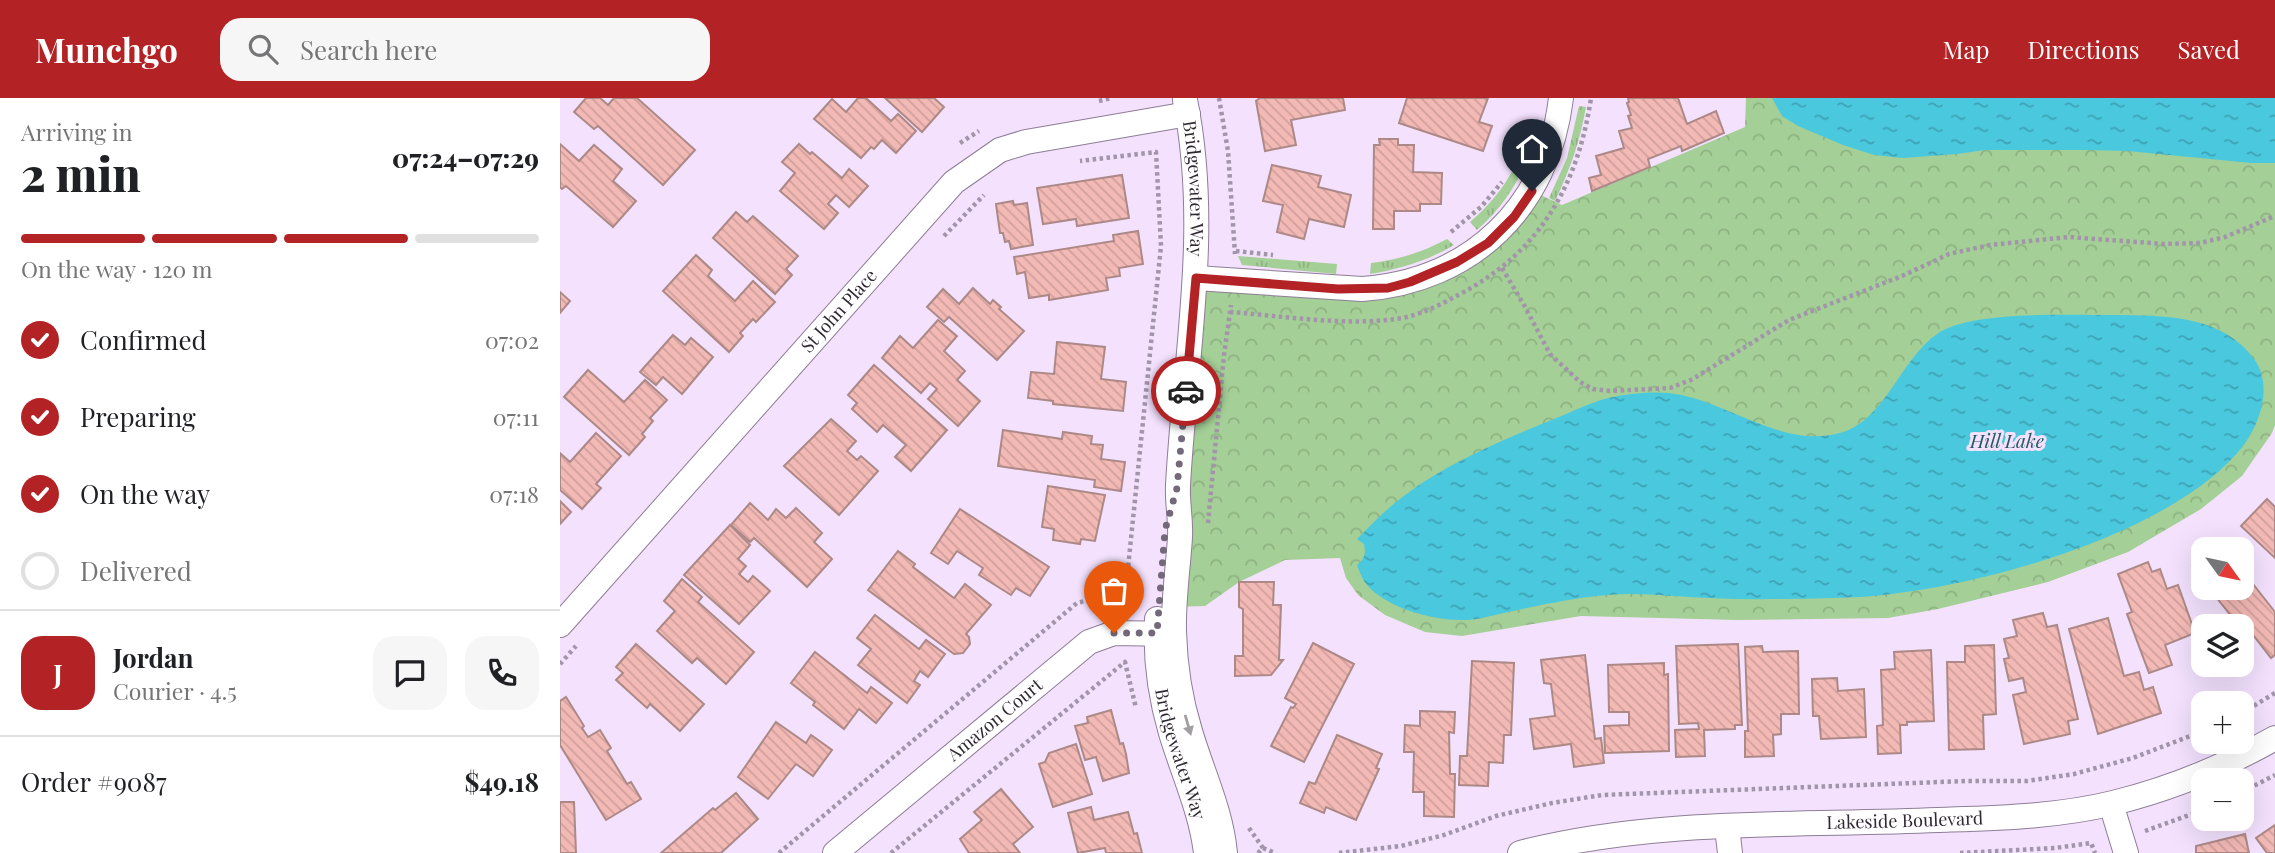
<!DOCTYPE html>
<meta charset="utf-8">
<style>
:root{--surface:#fff;--page:#f6f6f6;--text:#202124;--muted:#757577;--line:#e0e0e0;--accent:#b32224}
body{margin:0;font-family:"Playfair Display",serif;background:var(--page);color:var(--text);height:100vh;display:flex;flex-direction:column;font-size:26px;white-space:nowrap}
*{box-sizing:border-box;margin:0}
p{font-size:23px;color:var(--muted)}
.icon{flex:none;width:38px;height:38px;fill:none;stroke:currentColor;stroke-width:2;stroke-linecap:round;stroke-linejoin:round}
.map{position:relative;flex:1;overflow:hidden}
.sheet{display:flex;flex-direction:column;background:var(--surface);width:560px}
.sheet>*{flex:none}
.needle{width:46px;rotate:123deg}
.fabs{position:absolute;left:1631px;top:439px;display:grid;gap:14px}
.fabs a{display:grid;place-items:center;width:63px;height:63px;border-radius:14px;background:var(--surface);box-shadow:0 7px 28px #0002;font-size:35px}
.pin{position:absolute;display:grid;place-items:center;width:60px;height:60px;color:#fff;margin:-72px -30px;border-radius:50% 50% 50% 0;rotate:-45deg;box-shadow:0 0 7px #0007}
.pin .icon{rotate:45deg}
.courier{position:absolute;display:grid;place-items:center;width:70px;height:70px;margin:-35px;border:5px solid #b32224;border-radius:50%;background:#fff;color:#222;box-shadow:0 2px 9px #0007}
.head em{font-style:normal;font-weight:800}
.head div{display:flex;flex-direction:column-reverse}
.head{display:flex;align-items:center;justify-content:space-between;height:119px;padding:0 21px}
h1{font-size:46px;font-weight:800;line-height:52px}
.bar{display:grid;grid-template-columns:repeat(4,1fr);gap:10px 7px;align-content:center;height:84px;padding:0 21px}
.bar i{height:9px;border-radius:5px;background:var(--line)}
.bar .current{background:var(--accent)}
.bar p{grid-column:span 4}
.line{display:flex;align-items:center;gap:18px;padding:0 21px;border-top:2px solid var(--line)}
.line div{flex:1}
.round{display:grid;place-items:center;flex:none;width:74px;height:74px;border-radius:21px;background:var(--page)}
ol{padding:0 21px;list-style:none}
li{display:flex;align-items:center;gap:21px;height:77px}
li p{margin-inline-start:auto}
li .icon{padding:7px;border-radius:50%;background:var(--accent);color:#fff;stroke-width:4}
li:last-child{color:var(--muted)}
li i{width:38px;height:38px;border:4px solid var(--line);border-radius:50%}
header{display:flex;align-items:center;gap:42px;box-sizing:border-box;height:98px;padding:0 35px;background:var(--accent);color:#fff}
header strong{font-size:33px}
nav{display:flex;gap:38px;margin-inline-start:auto;font-size:24px}
.search{width:490px;height:63px;background:var(--page);display:flex;align-items:center;gap:18px;box-sizing:border-box;padding:0 24px;border-radius:21px;color:var(--muted);font-size:26px}
main{display:flex;flex:1;min-height:0}
.map>svg:first-child{display:block}
.grass{fill:url(#grass-tufts)}
.park{fill:url(#park-crowns)}
.water{fill:url(#water-ripples)}
.building{fill:url(#building-back-hatch);stroke:#ac8987;stroke-width:2}
.lines{fill:none;stroke-linecap:round;stroke-linejoin:round}
.street-casing{stroke:#8e7d97;stroke-width:26}
.path{stroke:#a295aa;stroke-width:4.5;stroke-dasharray:3.5 3.5;stroke-linecap:butt}
.street{stroke:#fff;stroke-width:24}
.oneway{fill:#a29fa3}
.done{stroke:#74697a;stroke-width:7;stroke-dasharray:0 12.6}
.route{stroke:#b32224;stroke-width:9}
.labels{text-anchor:middle;stroke-width:6;stroke-linejoin:round;paint-order:stroke}
.street-label{font-size:18px;fill:#302933;stroke:#f3e1fd}
.water-label{font-size:19px;font-style:italic;fill:#265a64;stroke:#f3e1fd}
</style>
<header>
<strong>Munchgo</strong>
<div class="search"><svg class="icon" aria-label="search" viewBox="0 0 24 24"><circle cx="10" cy="10" r="6"/><path d="M15 15l6 6"/></svg>Search here</div>
<nav><a>Map</a><a>Directions</a><a>Saved</a></nav>
</header>
<main>
<section class="sheet">
<div class="head"><div><h1>2 min</h1><p>Arriving in</p></div><em>07:24–07:29</em></div>
<div class="bar"><i class="current"></i><i class="current"></i><i class="current"></i><i></i><p>On the way · 120 m</p></div>
<ol>
<li><svg class="icon" aria-label="check" viewBox="0 0 24 24"><path d="M5 12l5 5 9-10"/></svg>Confirmed<p>07:02</p></li>
<li><svg class="icon" aria-label="check" viewBox="0 0 24 24"><path d="M5 12l5 5 9-10"/></svg>Preparing<p>07:11</p></li>
<li><svg class="icon" aria-label="check" viewBox="0 0 24 24"><path d="M5 12l5 5 9-10"/></svg>On the way<p>07:18</p></li>
<li><i></i>Delivered</li>
</ol>
<div class="line" style="height:126px"><b class="round" style="background:var(--accent);color:#fff">J</b><div><b>Jordan</b><p>Courier · 4.5</p></div><a class="round"><svg class="icon" aria-label="chat" viewBox="0 0 24 24"><path d="M4 5h16v11H9l-5 4z"/></svg></a><a class="round"><svg class="icon" aria-label="phone" viewBox="0 0 24 24"><path d="M5 4h4l2 5-3 2q2 4 5 5l2-3 5 2v4C11 20 4 13 5 4z"/></svg></a></div>
<div class="line" style="height:91px"><div>Order #9087</div><b>$49.18</b></div>
</section>
<div class="map">
<svg width="1715" height="755" viewBox="0 0 1715 755">
<defs>
<pattern id="grass-tufts" width="24" height="20" patternUnits="userSpaceOnUse" patternTransform="scale(1.75)"><rect width="24" height="20" fill="#a4cf96"/><path d="M3 7l-1-3M5 7V3M7 7l1-3M15 17l-1-3M17 17v-4M19 17l1-3" fill="none" stroke="#8eb282"/></pattern>
<pattern id="park-crowns" width="20" height="18" patternUnits="userSpaceOnUse" patternTransform="scale(1.75)"><rect width="20" height="18" fill="#a4cf96"/><path d="M2 6a3 3 0 1 1 6 0M12 15a3 3 0 1 1 6 0" fill="none" stroke="#8eb282"/></pattern>
<pattern id="water-ripples" width="26" height="14" patternUnits="userSpaceOnUse" patternTransform="scale(1.75)"><rect width="26" height="14" fill="#4ac8de"/><path d="M2 4q2-2 4 0t4 0M15 11q2-2 4 0t4 0" fill="none" stroke="#3ea2b5"/></pattern>
<pattern id="building-back-hatch" width="6" height="6" patternUnits="userSpaceOnUse" patternTransform="scale(1.75)"><rect width="6" height="6" fill="#f3b9b5"/><path d="M-1 5l2 2M0 0l6 6M5-1l2 2" fill="none" stroke="#d19f9c"/></pattern>
</defs>
<rect width="100%" height="100%" fill="#f3e1fd"/>
<g class="grass">
<path d="M1019,8L1026,9C1020,43 1010,72 995,103L989,100L1007,60Z"/>
<path d="M971,28L980,30C966,70 950,103 917,132L910,124C944,95 957,69 971,28Z"/>
<path d="M887,141L894,147C867,163 840,171 810,176L811,165C838,162 863,154 887,141Z"/>
<polygon points="678,158 777,166 776,176 682,167"/>
</g>
<polygon class="park" points="1186,0 1715,0 1715,327 1712,335 1682,378 1641,411 1568,454 1488,484 1378,511 1328,520 1177,522 1021,518 902,538 865,534 825,517 798,497 786,480 780,460 725,462 679,484 645,508 615,509 636,180 778,191 874,175 972,93 1002,107 1185,29"/>
<g class="water">
<polygon points="1212,0 1715,0 1715,65 1691,65 1568,53 1526,52 1425,52 1397,56 1343,60 1314,57 1283,47 1238,28 1222,18"/>
<path d="M1564,217C1612,218 1663,219 1694,261C1713,287 1701,324 1683,348C1611,441 1388,500 1273,500C1232,501 1190,502 1148,500C1114,499 1082,494 1047,497C1014,500 980,507 948,514C933,517 916,523 901,522C871,522 822,509 804,483C801,478 799,472 797,467C805,461 806,456 804,446L797,441C813,425 829,408 848,395C888,365 947,340 994,321C1012,314 1029,305 1048,300C1070,295 1099,292 1121,297C1174,308 1227,352 1283,334C1325,321 1341,261 1377,236C1412,211 1518,218 1564,217Z"/>
</g>
<g class="building">
<polygon points="26,0 40,0 48,7 54,0 77,0 135,52 103,87 38,28 34,31 14,14"/>
<polygon points="298,0 306,0 331,23 338,16 356,33 336,55 322,42 314,51 311,49 301,60 254,21 272,1 286,14"/>
<polygon points="325,0 374,0 384,9 362,34"/>
<polygon points="700,0 783,0 785,12 731,22 736,47 705,53 696,3"/>
<polygon points="847,0 928,0 919,24 932,28 923,53 839,25"/>
<polygon points="1068,0 1118,0 1127,26 1156,13 1164,35 1122,53 1121,48 1088,61 1090,69 1032,93 1029,80 1041,77 1036,58 1064,50 1059,33 1072,30 1068,18 1071,17 1067,5 1069,4"/>
<polygon points="819,41 838,41 838,47 854,47 853,74 882,75 881,106 860,106 860,113 834,113 834,131 813,131 814,47 820,47"/>
<polygon points="0,46 19,63 34,47 62,71 53,83 76,103 53,129 6,88 2,91 0,89"/>
<polygon points="239,46 250,56 252,54 282,80 289,71 308,88 289,109 276,97 268,106 278,115 264,131 220,93 235,75 222,64"/>
<polygon points="712,67 761,78 758,89 791,97 784,129 749,121 744,141 717,134 723,107 703,103"/>
<polygon points="562,77 569,120 517,128 516,121 483,126 477,90"/>
<polygon points="453,103 454,107 467,105 473,147 451,151 449,143 445,144 443,135 440,135 436,106"/>
<polygon points="176,114 187,124 193,118 238,158 226,171 232,177 215,196 153,140"/>
<polygon points="578,133 583,166 559,170 560,178 546,180 548,192 489,202 489,197 469,200 465,174 457,176 454,159 554,143 553,137"/>
<polygon points="136,157 152,172 148,178 175,203 193,183 215,204 196,224 193,221 180,235 183,238 169,254 103,193"/>
<polygon points="413,190 430,206 433,202 441,209 439,211 464,233 437,262 389,219 384,224 367,209 383,191 399,206"/>
<polygon points="0,194 10,203 0,215"/>
<polygon points="378,222 397,238 384,253 405,273 397,282 420,303 398,328 368,301 377,291 370,285 361,295 322,260 340,238 353,250"/>
<polygon points="113,237 125,247 131,240 153,259 122,296 103,279 96,287 80,274"/>
<polygon points="497,244 545,249 541,281 566,284 563,313 493,306 493,303 468,300 471,274 494,276"/>
<polygon points="314,267 387,332 351,373 335,359 346,347 323,327 317,334 292,311 297,305 288,297"/>
<polygon points="28,272 64,304 85,282 107,302 90,320 93,323 82,336 85,339 69,357 4,299"/>
<polygon points="271,321 296,343 287,353 297,362 301,358 318,373 279,417 224,368"/>
<polygon points="443,332 502,341 503,334 532,338 531,346 543,347 541,361 565,364 561,393 534,389 535,382 438,368"/>
<polygon points="36,335 61,358 36,386 41,390 22,411 0,392 0,355 10,364"/>
<polygon points="488,388 545,397 535,443 521,441 520,446 493,442 494,431 482,429"/>
<polygon points="1707,401 1715,409 1715,460 1681,428"/>
<polygon points="0,403 11,414 0,426"/>
<polygon points="190,405 208,422 216,411 226,420 236,410 262,435 254,444 272,461 247,489 194,440 190,444 171,427"/>
<polygon points="400,411 489,469 470,498 456,490 451,497 419,477 423,470 397,453 388,466 371,455"/>
<polygon points="170,427 190,447 178,461 186,468 179,476 188,484 193,478 210,493 179,526 124,477"/>
<polygon points="338,453 355,466 353,469 394,500 405,486 431,507 406,536 409,539 410,546 403,555 394,556 308,492"/>
<polygon points="1643,459 1643,483 1632,468"/>
<polygon points="1588,464 1592,474 1600,471 1607,491 1618,487 1635,535 1605,547 1612,567 1589,575 1567,516 1572,514 1558,476"/>
<polygon points="1682,472 1715,514 1715,557 1711,560 1693,537 1682,546 1682,528 1657,528 1671,518 1649,490 1682,490"/>
<polygon points="122,481 142,499 138,504 194,554 166,586 137,560 132,565 97,533 115,513 104,503"/>
<polygon points="679,484 714,484 713,507 721,507 719,562 723,562 711,577 675,578 675,558 683,558 683,511 679,509"/>
<polygon points="1483,515 1487,529 1497,527 1518,621 1508,623 1510,636 1464,646 1453,597 1466,594 1463,580 1449,583 1444,561 1449,560 1444,541 1457,538 1453,522"/>
<polygon points="315,517 359,551 366,542 385,556 368,579 360,573 354,583 360,587 347,605 298,567 311,551 297,540"/>
<polygon points="1548,520 1564,578 1579,574 1584,592 1593,589 1601,615 1538,636 1509,531"/>
<polygon points="753,545 794,566 744,664 711,648 731,609 733,610 736,606 725,600"/>
<polygon points="76,546 144,606 120,633 90,606 87,610 56,582 63,575 56,569"/>
<polygon points="1178,546 1182,627 1175,627 1175,631 1144,632 1145,658 1116,659 1115,632 1139,631 1138,625 1119,626 1116,548"/>
<polygon points="1434,547 1436,616 1423,617 1424,651 1389,652 1387,564 1405,564 1405,548"/>
<polygon points="1202,548 1203,554 1238,553 1239,616 1221,616 1221,636 1213,637 1214,658 1185,659 1185,633 1188,633 1185,549"/>
<polygon points="1371,552 1374,623 1347,624 1347,627 1340,627 1341,655 1318,656 1317,628 1323,627 1321,572 1335,571 1334,554"/>
<polygon points="255,554 307,595 311,589 332,605 316,625 299,611 284,631 253,607 255,604 231,585"/>
<polygon points="1025,557 1035,641 1041,640 1044,665 1014,669 1011,646 974,651 970,621 995,618 991,586 984,585 981,562"/>
<polygon points="912,563 954,565 951,637 944,637 943,665 929,664 928,688 899,687 900,658 907,658"/>
<polygon points="1104,565 1104,577 1108,576 1109,653 1045,655 1044,628 1069,627 1069,614 1049,614 1048,567"/>
<polygon points="1277,580 1278,593 1304,591 1306,639 1261,641 1259,618 1253,618 1252,581"/>
<polygon points="6,599 24,628 22,630 28,639 40,632 51,650 47,653 67,686 71,684 81,701 46,722 0,647 0,603"/>
<polygon points="551,612 560,646 563,645 566,656 569,675 543,683 536,659 525,662 515,628 528,625 527,619"/>
<polygon points="860,613 895,614 894,635 889,634 890,676 895,676 894,719 864,718 864,694 853,694 854,654 844,654 845,627 860,628"/>
<polygon points="216,624 246,645 251,637 272,652 253,678 236,666 208,701 178,679"/>
<polygon points="777,637 822,656 816,670 819,671 796,722 766,709 764,715 740,705 749,684 755,686"/>
<polygon points="516,646 532,696 493,709 479,666 485,664 489,655"/>
<polygon points="441,691 473,729 453,746 460,755 409,755 400,741 422,722 414,714"/>
<polygon points="176,695 198,721 161,755 101,755 153,710 155,712"/>
<polygon points="0,704 14,704 16,755 0,755"/>
<polygon points="531,709 534,722 568,714 574,736 577,735 582,755 546,755 545,750 518,755 508,715"/>
<polygon points="1715,727 1715,755 1707,755 1696,740"/>
<polygon points="1685,736 1689,755 1636,755 1636,748"/>
</g>
<g class="lines">
<g class="street-casing">
<g id="street">
<path id="s1" d="M625,2C651,130 625,258 618,387C617,404 621,422 620,439C618,471 613,503 614,534C615,568 620,601 630,633C642,674 661,712 665,755"/>
<path d="M636,180L802,191C912,183 988,109 1001,0"/>
<path id="s2" d="M597,521C595,559 600,598 611,635C623,675 641,713 646,755"/>
<path id="s3" d="M0,527L394,84L440,52L466,44L628,16"/>
<polyline points="1551,706 1566,755"/>
<polyline points="1167,729 1170,755"/>
<path id="s4" d="M275,755L529,544L554,535L614,536"/>
<path id="s5" d="M960,755C1096,720 1239,728 1378,722C1437,720 1496,719 1553,705C1610,691 1664,669 1715,640"/>
</g>
</g>
<g class="path">
<polyline points="659,0 668,53 675,156"/>
<polyline points="539,3 551,0"/>
<polyline points="400,45 419,33"/>
<polyline points="891,134 921,109 942,84"/>
<polyline points="384,138 424,97"/>
<polyline points="676,153 713,157"/>
<polyline points="942,170 964,207 990,256 1020,284 1033,291 1050,293 1110,290 1131,282 1229,222 1342,178 1389,156 1430,147 1509,139 1603,146 1640,145 1665,139 1715,118"/>
<path d="M670,214C724,218 782,228 836,221C859,218 880,207 900,196C980,154 1018,87 1031,0"/>
<polyline points="648,425 664,257 671,207"/>
<polyline points="0,566 16,548"/>
<polyline points="1682,615 1715,595"/>
<polyline points="1682,694 1715,677"/>
<polyline points="689,730 703,750 698,755"/>
<polyline points="1585,733 1643,712"/>
<polyline points="703,750 715,755"/>
<polyline points="219,755 517,505 541,499 565,499 601,148 596,54 520,63"/>
<polyline points="331,755 565,564 576,610"/>
<polyline points="779,755 841,748 884,737 936,718 992,705 1042,697 1406,683 1467,683 1514,676 1573,660 1643,633"/>
<polyline points="1400,755 1495,750 1531,745 1535,755"/>
</g>
<use href="#street" class="street"/>
</g>
<defs><path id="oneway-solid" d="M-6-.8H1V-3.2L6.5 0L1 3.2V.8H-6Z" transform="scale(1.75)"/></defs>
<use class="oneway" href="#oneway-solid" transform="translate(628 627) rotate(74)"/>
<g class="lines">
<polyline class="done" points="554,535 597,535 605,432 617,390 626,293"/>
<polyline class="route" points="626,293 636,180 778,191 828,190 850,184 897,164 928,145 954,119 972,93"/>
</g>
<g class="labels">
<g class="street-label">
<text dy="6" stroke="none"><textPath href="#s1" startOffset="89">Bridgewater Way</textPath></text>
<text dy="6" stroke="none"><textPath href="#s3" startOffset="420">St John Place</textPath></text>
<text dy="6" stroke="none"><textPath href="#s4" startOffset="208">Amazon Court</textPath></text>
<text dy="6" stroke="none"><textPath href="#s2" startOffset="138">Bridgewater Way</textPath></text>
<text dy="6" stroke="none"><textPath href="#s5" startOffset="387">Lakeside Boulevard</textPath></text>
</g>
<g class="water-label">
<text x="1447" y="350">Hill Lake</text>
</g>
</g>
</svg>
<div class="fabs">
<a><svg class="needle" viewBox="-14 -14 28 28"><path d="M0-13l5 13h-10z" fill="#e53935"/><path d="M0 13l5-13h-10z" fill="#757577"/></svg></a>
<a><svg class="icon" aria-label="layers" viewBox="0 0 24 24"><path d="M12 4l9 5-9 5-9-5zM3 14l9 5 9-5"/></svg></a>
<a>+</a>
<a>−</a>
</div>
<div class="pin" style="left:554px;top:535px;background:#ea580c"><svg class="icon" aria-label="bag" viewBox="0 0 24 24"><path d="M5 8h14l-1 12H6zM9 8a3 3 0 0 1 6 0"/></svg></div>
<div class="pin" style="left:972px;top:93px;background:#1f2937"><svg class="icon" aria-label="home" viewBox="0 0 24 24"><path d="M3 11l9-7 9 7M6 9v11h12V9"/></svg></div>
<div class="courier" style="left:626px;top:293px"><svg class="icon" aria-label="car" viewBox="0 0 24 24"><path d="M5 17H2v-5l4-1 3-4h7l3 4 3 1v5h-3M9 17h6M6 11h13"/><circle cx="7" cy="17" r="2"/><circle cx="17" cy="17" r="2"/></svg></div>
</div>
</main>
